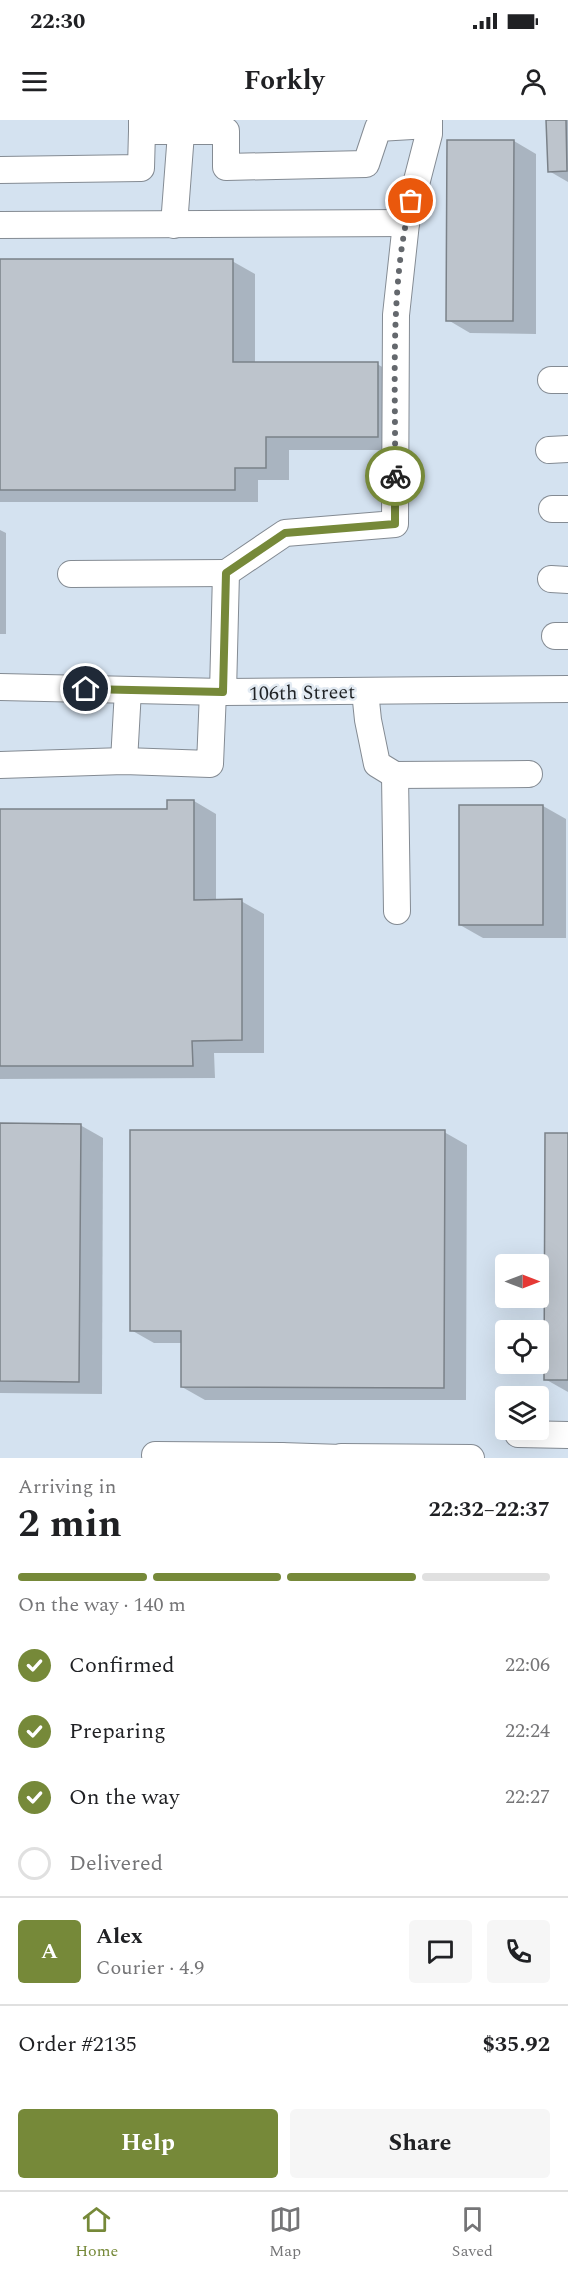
<!DOCTYPE html>
<meta charset="utf-8">
<style>
:root{--surface:#fff;--page:#f6f6f6;--text:#202124;--muted:#757577;--line:#e0e0e0;--accent:#768939}
body{margin:0;font-family:Spectral,serif;background:var(--page);color:var(--text);height:100vh;display:flex;flex-direction:column;font-size:22px;white-space:nowrap}
*{box-sizing:border-box;margin:0}
p{font-size:20px;color:var(--muted)}
.icon{flex:none;width:33px;height:33px;fill:none;stroke:currentColor;stroke-width:2;stroke-linecap:round;stroke-linejoin:round}
.map{position:relative;height:1338px;overflow:hidden}
.details{display:flex;flex-direction:column;background:var(--surface);flex:1}
.details>*{flex:none}
.needle{width:39px;rotate:90deg}
.controls{position:absolute;left:495px;top:1134px;display:grid;gap:12px}
.controls a{display:grid;place-items:center;width:54px;height:54px;border-radius:6px;background:var(--surface);box-shadow:0 6px 24px #0002;font-size:30px}
.pin{position:absolute;display:grid;place-items:center;width:51px;height:51px;color:#fff;margin:-26px;border:3px solid #fff;border-radius:50%;box-shadow:0 2px 6px #0007}
.courier{position:absolute;display:grid;place-items:center;width:60px;height:60px;margin:-30px;border:4px solid #768939;border-radius:50%;background:#fff;color:#222;box-shadow:0 2px 8px #0007}
.headline em{font-style:normal;font-weight:700}
.headline div{display:flex;flex-direction:column-reverse}
.headline{display:flex;align-items:center;justify-content:space-between;height:102px;padding:0 18px}
h1{font-size:39px;font-weight:700;line-height:45px}
.bar{display:grid;grid-template-columns:repeat(4,1fr);gap:9px 6px;align-content:center;height:72px;padding:0 18px}
.bar i{height:8px;border-radius:4px;background:var(--line)}
.bar .on{background:var(--accent)}
.bar p{grid-column:span 4}
.line{display:flex;align-items:center;gap:15px;padding:0 18px;border-top:2px solid var(--line)}
.line div{flex:1}
.round{display:grid;place-items:center;flex:none;width:63px;height:63px;border-radius:6px;background:var(--page)}
ol{padding:0 18px;list-style:none}
li{display:flex;align-items:center;gap:18px;height:66px}
li p{margin-inline-start:auto}
li .icon{padding:6px;border-radius:50%;background:var(--accent);color:#fff;stroke-width:4}
li:last-child{color:var(--muted)}
li i{width:33px;height:33px;border:3px solid var(--line);border-radius:50%}
.button{display:flex;gap:12px;margin-top:auto;padding:12px 18px}
.button a{flex:1;height:69px;border-radius:6px;background:var(--accent);color:#fff;font-size:24px;font-weight:700;line-height:69px;text-align:center}
.button a+a{background:var(--page);color:var(--text)}
.status{display:flex;justify-content:space-between;align-items:center;height:42px;padding:0 30px;background:var(--surface);direction:ltr}
.status svg{height:16px;fill:currentColor}
header{display:flex;justify-content:space-between;align-items:center;height:78px;padding:0 18px;background:var(--surface);font-size:27px;font-weight:700}
.menu{display:flex;justify-content:space-around;align-items:center;height:84px;border-top:2px solid var(--line);background:var(--surface);font-size:16px;color:var(--muted)}
.menu a{display:grid;justify-items:center;gap:3px}
.menu .on{color:var(--accent)}
.map>svg:first-child{display:block}
.built{fill:#d4e2f0;fill-rule:evenodd}
.shadow{fill:#0003}
.building{fill:#bdc4cc;stroke:#7a8188;stroke-width:1.5}
.lines{fill:none;stroke-linecap:round;stroke-linejoin:round}
.minor-casing{stroke:#848b93;stroke-width:28}
.minor{stroke:#fff;stroke-width:26}
.done{stroke:#64686d;stroke-width:6;stroke-dasharray:0 10.8}
.route{stroke:#768939;stroke-width:8}
.labels{text-anchor:middle;stroke-width:5;stroke-linejoin:round;paint-order:stroke}
.street-label{font-size:20px;fill:#1f2225;stroke:#e3ebf3}
</style>
<div class="status"><b>22:30</b><svg viewBox="0 0 49 12"><path d="M0 12V9h3v3zM5 12V6h3v6zM10 12V3h3v9zM15 12V0h3v12zM26 1h20v11H26zM47 4h2v5h-2z"/></svg></div>
<header><svg class="icon" aria-label="menu" viewBox="0 0 24 24"><path d="M4 6h16M4 12h16M4 18h16"/></svg>Forkly<svg class="icon" aria-label="person" viewBox="0 0 24 24"><circle cx="12" cy="8" r="4"/><path d="M4 21q1-7 8-7t8 7"/></svg></header>
<div class="map">
<svg width="568" height="1338" viewBox="0 0 568 1338">
<rect width="100%" height="100%" fill="#e3ebf3"/>
<path class="built" d="M0,0H568V1338H0ZM506,1144H538V1178H506ZM506,1210H538V1244H506ZM506,1276H538V1310H506Z"/>
<g class="shadow">
<polygon points="548,0 568,0 568,62 549,51"/>
<polygon points="514,21 536,34 536,214 470,213 448,200"/>
<polygon points="0,141 232,141 255,154 255,244 377,244 400,257 400,330 289,330 289,360 258,360 258,382 0,382"/>
<polygon points="0,410 6,413 6,514 0,514"/>
<polygon points="194,681 216,694 216,781 241,781 264,794 264,933 214,933 215,958 0,959 0,691 169,691"/>
<polygon points="543,686 566,699 566,818 483,818 460,805"/>
<polygon points="0,1005 80,1005 103,1018 102,1274 0,1273"/>
<polygon points="444,1012 467,1025 466,1280 205,1280 182,1267 182,1223 154,1223 131,1210"/>
<polygon points="568,1014 568,1272 545,1259"/>
</g>
<g class="building">
<polygon points="546,0 566,0 567,51 548,52"/>
<polygon points="447,20 514,20 513,201 446,201"/>
<polygon points="0,139 233,139 233,242 378,242 378,317 266,317 266,348 235,348 235,370 0,370"/>
<polygon points="167,680 194,680 194,780 242,779 242,920 192,921 193,946 0,946 0,689 167,689"/>
<rect x="459" y="685" width="84" height="120"/>
<polygon points="0,1003 81,1004 79,1262 0,1261"/>
<polygon points="130,1010 445,1010 444,1268 181,1267 181,1211 130,1211"/>
<polygon points="545,1013 568,1013 568,1260 544,1260"/>
</g>
<g class="lines">
<g class="minor-casing">
<g id="minor">
<polyline points="142,0 142,11 226,11 226,47 366,44 378,8 429,5"/>
<polyline points="0,50 141,48 142,11"/>
<polyline points="0,105 406,103"/>
<polyline points="174,105 182,0"/>
<polyline points="551,260 568,260"/>
<polyline points="549,330 568,329"/>
<polyline points="552,389 568,389"/>
<polyline points="71,454 226,453"/>
<polyline points="551,459 568,460"/>
<polyline points="555,516 568,516"/>
<polyline points="0,567 223,572 568,569"/>
<polyline points="365,571 368,600 377,644 395,655 529,654"/>
<polyline points="223,572 226,453 285,413 395,404 396,195 406,103 429,14 429,0"/>
<polyline points="124,641 128,570"/>
<polyline points="0,645 124,641 210,644 213,572"/>
<polyline points="395,655 397,791"/>
<polyline points="518,1314 568,1315"/>
<polyline points="155,1335 281,1336"/>
<polyline points="341,1337 471,1338"/>
<polyline points="279,1338 281,1336 342,1338"/>
</g>
</g>
<use href="#minor" class="minor"/>
</g>
<g class="lines">
<path class="done" d="M395,356C396,268 389,165 411,81"/>
<polyline class="route" points="86,569 223,572 226,453 285,413 395,404 395,356"/>
</g>
<g class="labels">
<g class="street-label">
<text transform="translate(302 572) rotate(-1)" y="7">106th Street</text>
</g>
</g>
</svg>
<div class="controls">
<a><svg class="needle" viewBox="-14 -14 28 28"><path d="M0-13l5 13h-10z" fill="#e53935"/><path d="M0 13l5-13h-10z" fill="#757577"/></svg></a>
<a><svg class="icon" aria-label="locate" viewBox="0 0 24 24"><circle cx="12" cy="12" r="6"/><path d="M12 2v4M12 18v4M2 12h4M18 12h4"/></svg></a>
<a><svg class="icon" aria-label="layers" viewBox="0 0 24 24"><path d="M12 4l9 5-9 5-9-5zM3 14l9 5 9-5"/></svg></a>
</div>
<div class="pin" style="left:411px;top:81px;background:#ea580c"><svg class="icon" aria-label="bag" viewBox="0 0 24 24"><path d="M5 8h14l-1 12H6zM9 8a3 3 0 0 1 6 0"/></svg></div>
<div class="pin" style="left:86px;top:569px;background:#1f2937"><svg class="icon" aria-label="home" viewBox="0 0 24 24"><path d="M3 11l9-7 9 7M6 9v11h12V9"/></svg></div>
<div class="courier" style="left:395px;top:356px"><svg class="icon" aria-label="bike" viewBox="0 0 24 24"><circle cx="6" cy="16" r="4"/><circle cx="18" cy="16" r="4"/><path d="M6 16l4-8h5l3 8M10 8l3 8H6M13 5h3"/></svg></div>
</div>
<section class="details">
<div class="headline"><div><h1>2 min</h1><p>Arriving in</p></div><em>22:32–22:37</em></div>
<div class="bar"><i class="on"></i><i class="on"></i><i class="on"></i><i></i><p>On the way · 140 m</p></div>
<ol>
<li><svg class="icon" aria-label="check" viewBox="0 0 24 24"><path d="M5 12l5 5 9-10"/></svg>Confirmed<p>22:06</p></li>
<li><svg class="icon" aria-label="check" viewBox="0 0 24 24"><path d="M5 12l5 5 9-10"/></svg>Preparing<p>22:24</p></li>
<li><svg class="icon" aria-label="check" viewBox="0 0 24 24"><path d="M5 12l5 5 9-10"/></svg>On the way<p>22:27</p></li>
<li><i></i>Delivered</li>
</ol>
<div class="line" style="height:108px"><b class="round" style="background:var(--accent);color:#fff">A</b><div><b>Alex</b><p>Courier · 4.9</p></div><a class="round"><svg class="icon" aria-label="chat" viewBox="0 0 24 24"><path d="M4 5h16v11H9l-5 4z"/></svg></a><a class="round"><svg class="icon" aria-label="phone" viewBox="0 0 24 24"><path d="M5 4h4l2 5-3 2q2 4 5 5l2-3 5 2v4C11 20 4 13 5 4z"/></svg></a></div>
<div class="line" style="height:78px"><div>Order #2135</div><b>$35.92</b></div>
<div class="button"><a>Help</a><a>Share</a></div>
</section>
<nav class="menu">
<a class="on"><svg class="icon" aria-label="home" viewBox="0 0 24 24"><path d="M3 11l9-7 9 7M6 9v11h12V9"/></svg>Home</a>
<a><svg class="icon" aria-label="map" viewBox="0 0 24 24"><path d="M3 6l6-2 6 2 6-2v14l-6 2-6-2-6 2zM9 4v14M15 6v14"/></svg>Map</a>
<a><svg class="icon" aria-label="saved" viewBox="0 0 24 24"><path d="M7 4h10v16l-5-4-5 4z"/></svg>Saved</a>
</nav>
